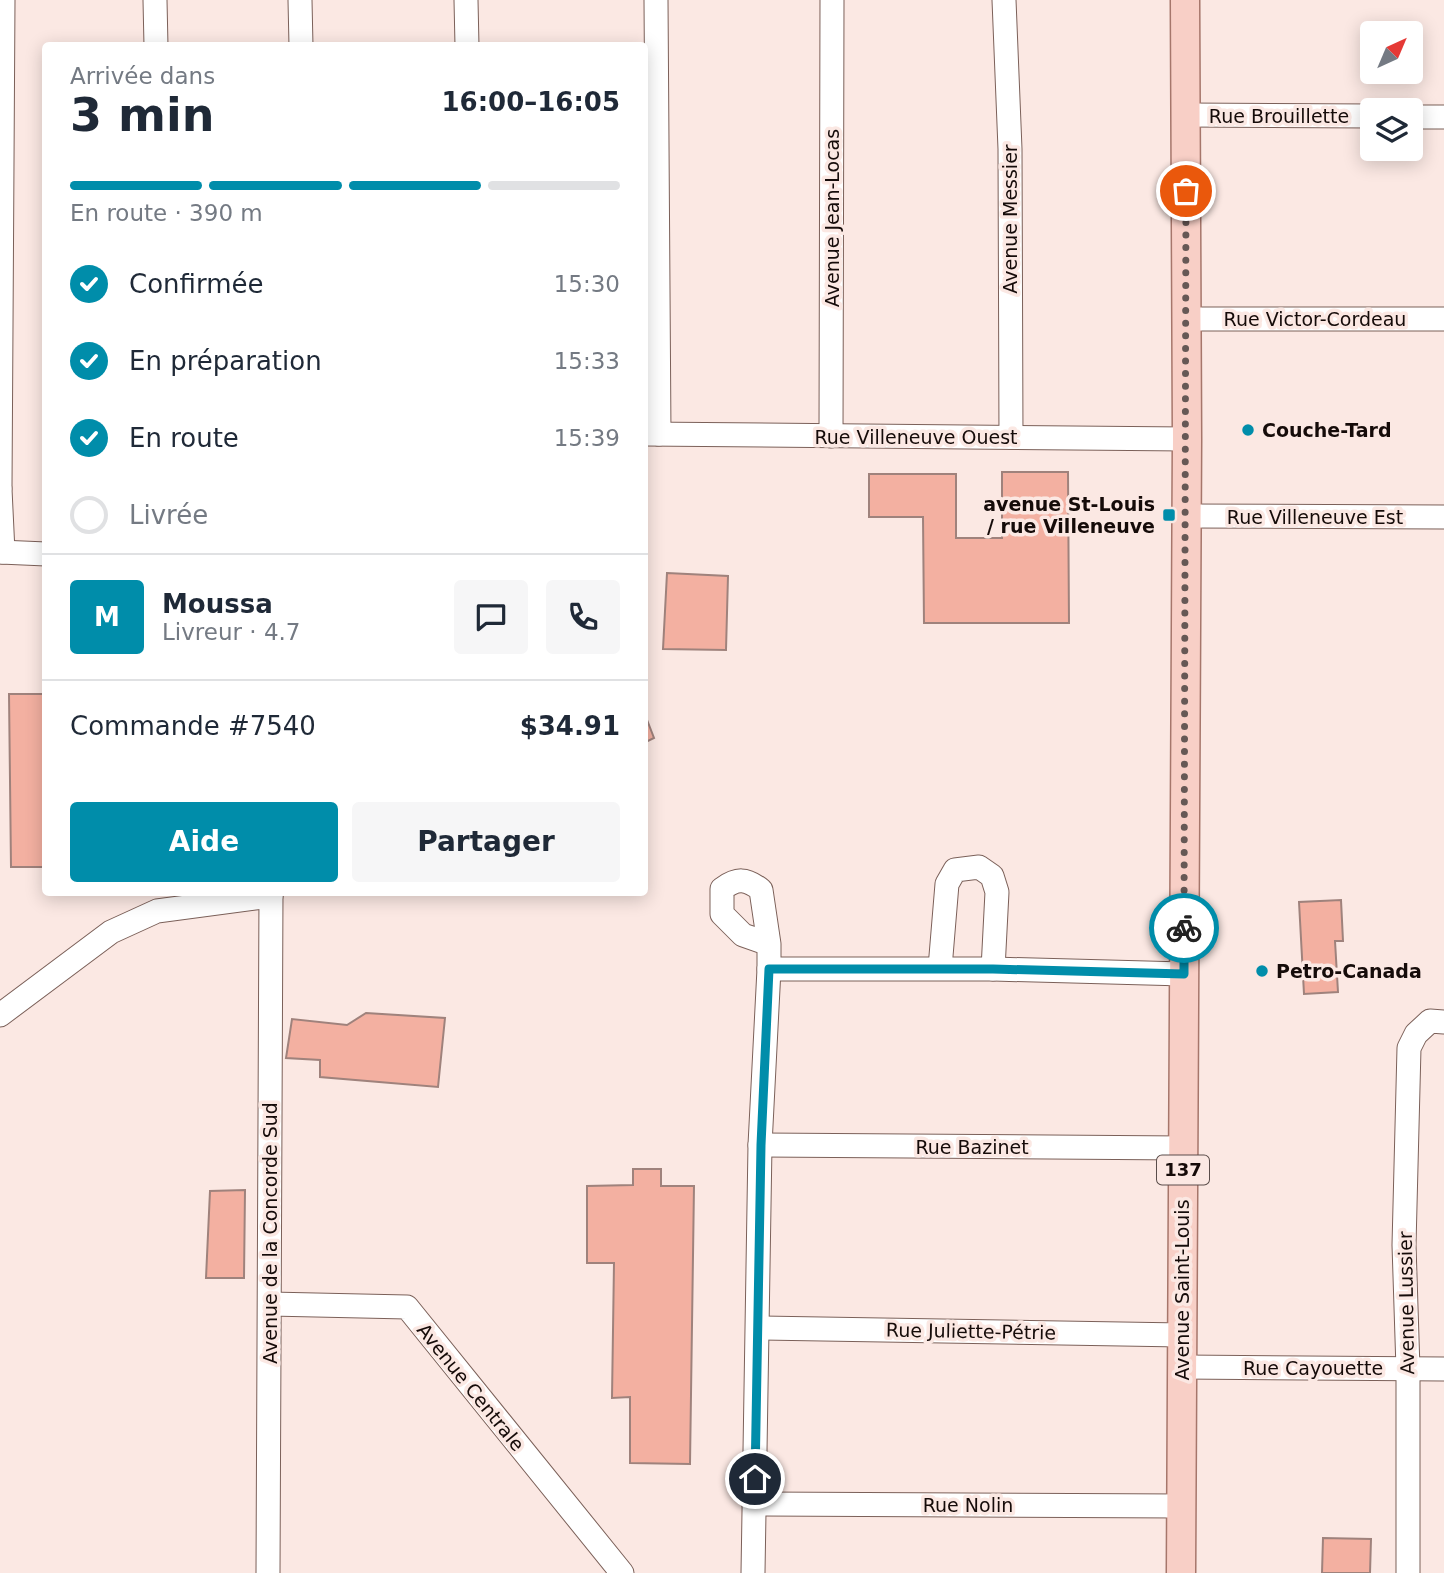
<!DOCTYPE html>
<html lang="fr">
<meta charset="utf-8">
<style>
:root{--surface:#fff;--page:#f6f6f7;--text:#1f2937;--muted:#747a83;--line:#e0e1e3;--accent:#008daa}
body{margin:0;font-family:"DejaVu Sans",sans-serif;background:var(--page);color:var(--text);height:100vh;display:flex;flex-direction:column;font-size:26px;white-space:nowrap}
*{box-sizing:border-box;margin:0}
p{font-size:23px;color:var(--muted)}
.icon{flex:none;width:38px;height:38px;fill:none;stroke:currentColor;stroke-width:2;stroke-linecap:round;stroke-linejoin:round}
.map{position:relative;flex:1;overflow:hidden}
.sheet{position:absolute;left:42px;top:42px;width:606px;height:854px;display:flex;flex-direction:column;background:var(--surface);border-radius:7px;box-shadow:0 4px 18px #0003}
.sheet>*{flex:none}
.needle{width:46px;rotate:44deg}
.fabs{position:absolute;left:1360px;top:21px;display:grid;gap:14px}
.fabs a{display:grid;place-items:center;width:63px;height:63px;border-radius:7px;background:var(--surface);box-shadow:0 4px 18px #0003;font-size:35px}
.pin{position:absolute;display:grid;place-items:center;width:60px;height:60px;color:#fff;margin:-30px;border:4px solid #fff;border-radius:50%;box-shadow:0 2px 7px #0007}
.courier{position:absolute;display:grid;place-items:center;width:70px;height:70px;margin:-35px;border:5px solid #008daa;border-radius:50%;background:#fff;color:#222;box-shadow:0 2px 9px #0007}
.overview em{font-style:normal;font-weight:600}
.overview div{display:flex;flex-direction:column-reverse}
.overview{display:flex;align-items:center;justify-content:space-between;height:119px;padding:0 28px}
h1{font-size:46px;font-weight:600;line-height:52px}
.bar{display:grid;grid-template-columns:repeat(4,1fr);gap:10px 7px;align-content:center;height:84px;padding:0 28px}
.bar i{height:9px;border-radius:5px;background:var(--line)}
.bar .selected{background:var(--accent)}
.bar p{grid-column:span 4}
.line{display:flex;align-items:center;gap:18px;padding:0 28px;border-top:2px solid var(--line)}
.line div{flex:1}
.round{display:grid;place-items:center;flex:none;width:74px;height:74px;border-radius:7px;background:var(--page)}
ol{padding:0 28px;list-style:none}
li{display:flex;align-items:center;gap:21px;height:77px}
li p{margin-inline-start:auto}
li .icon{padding:7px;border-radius:50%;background:var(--accent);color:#fff;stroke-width:4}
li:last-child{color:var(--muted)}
li i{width:38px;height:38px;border:4px solid var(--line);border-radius:50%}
.cta{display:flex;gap:14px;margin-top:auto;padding:14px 28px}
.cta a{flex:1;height:80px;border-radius:7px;background:var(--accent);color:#fff;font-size:28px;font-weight:600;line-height:80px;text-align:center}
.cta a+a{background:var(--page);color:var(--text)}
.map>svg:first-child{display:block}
.building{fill:#f3b0a1;stroke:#9f827c;stroke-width:2}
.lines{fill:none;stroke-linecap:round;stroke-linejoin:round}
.minor-casing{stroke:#7b6059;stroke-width:25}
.major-casing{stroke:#a6766b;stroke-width:31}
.minor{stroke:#fff;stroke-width:23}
.major{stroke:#f8cfc6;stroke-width:28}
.done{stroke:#665855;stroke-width:7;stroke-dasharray:0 12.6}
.route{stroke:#008daa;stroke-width:9}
.poi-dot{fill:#008daa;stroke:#fbe8e3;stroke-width:2.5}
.labels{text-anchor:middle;stroke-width:7;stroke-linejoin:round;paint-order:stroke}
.shield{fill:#fbe8e3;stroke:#5a4d4a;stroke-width:2}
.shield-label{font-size:18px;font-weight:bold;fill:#150b09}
.street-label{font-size:19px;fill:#150b09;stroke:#fbe8e3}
.poi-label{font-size:19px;font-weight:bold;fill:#150b09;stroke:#fbe8e3;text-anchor:start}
</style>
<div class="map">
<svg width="1444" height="1573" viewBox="0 0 1444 1573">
<rect width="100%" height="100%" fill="#fbe8e3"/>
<g class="building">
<polygon points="1002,472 1068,472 1069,623 924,623 923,517 869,517 869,474 956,474 956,538 1002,538"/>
<polygon points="667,573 728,576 726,650 663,649"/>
<polygon points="9,694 46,694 46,867 11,867"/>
<polygon points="644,712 654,738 644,743"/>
<polygon points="1341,900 1343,941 1335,941 1338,992 1304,994 1299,902"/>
<polygon points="366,1013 445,1018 438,1087 320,1077 320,1060 286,1058 292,1019 347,1025"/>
<polygon points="633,1169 661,1169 661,1186 694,1186 690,1464 630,1463 630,1397 612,1398 614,1263 587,1263 587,1186 633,1185"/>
<polygon points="245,1190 244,1278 206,1278 210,1191"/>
<polygon points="1323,1538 1371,1539 1370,1573 1322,1573"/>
</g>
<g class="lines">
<g class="minor-casing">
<g id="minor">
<polyline points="155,0 156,46"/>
<polyline points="300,0 301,46"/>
<polyline points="466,0 467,46"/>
<polyline points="656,0 659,434"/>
<polyline points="1004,0 1010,149 1011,437"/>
<polyline points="1186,115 1372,116"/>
<polyline points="1410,117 1444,117"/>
<polyline points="1187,319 1444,319"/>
<polyline points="644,434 1187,439"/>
<polyline points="831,436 832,0"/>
<polyline points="0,488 3,0"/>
<polyline points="0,489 3,552"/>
<polyline points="1186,516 1444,517"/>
<polyline points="0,552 46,554"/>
<polyline points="940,968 947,884 955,870 979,867 992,876 997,892 993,969"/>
<polyline points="769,969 993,969 1184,974"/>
<polyline points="0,1015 111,932 157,911 271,896"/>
<polyline points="760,1145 1183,1148"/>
<polyline points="270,1304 407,1307 622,1573"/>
<polyline points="759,1328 1182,1335"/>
<polyline points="1182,1367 1444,1369"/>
<polyline points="754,1504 1181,1506"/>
<polyline points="268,1573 271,892"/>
<path d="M753,1573L760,1145L769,969V944L761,890C746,878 737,878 722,889V914L743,935L769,944"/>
<polyline points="1408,1573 1408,1369 1404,1245 1409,1048 1416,1034 1430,1021 1444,1022"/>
</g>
</g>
<g class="major-casing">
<polyline id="major" points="1181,1573 1187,439 1185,0"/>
</g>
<use href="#minor" class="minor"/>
<use href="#major" class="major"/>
</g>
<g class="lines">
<polyline class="done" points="1184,928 1186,191"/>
<polyline class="route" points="755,1479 761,1145 769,969 993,969 1184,974 1184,928"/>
</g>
<g class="poi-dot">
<circle cx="1248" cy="430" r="7"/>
<rect x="1162" y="508" width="14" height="14" rx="3.5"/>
<circle cx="1262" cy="971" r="7"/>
</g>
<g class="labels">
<rect class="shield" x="1157" y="1155.5" width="52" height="29" rx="5"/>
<g class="shield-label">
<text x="1183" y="1176">137</text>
</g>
<g class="street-label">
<text x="1279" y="123">Rue Brouillette</text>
<text transform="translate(832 218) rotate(-90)" y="7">Avenue Jean-Locas</text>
<text transform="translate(1010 219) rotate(-90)" y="7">Avenue Messier</text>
<text x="1315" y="326">Rue Victor-Cordeau</text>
<text x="916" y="444">Rue Villeneuve Ouest</text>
<text x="1315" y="524">Rue Villeneuve Est</text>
<text x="972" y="1154">Rue Bazinet</text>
<text transform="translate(270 1233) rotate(-90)" y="7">Avenue de la Concorde Sud</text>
<text transform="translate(1182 1290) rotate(-90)" y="7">Avenue Saint-Louis</text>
<text transform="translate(1406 1303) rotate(-91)" y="7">Avenue Lussier</text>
<text transform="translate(971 1331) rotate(1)" y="7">Rue Juliette-Pétrie</text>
<text x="1313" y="1375">Rue Cayouette</text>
<text transform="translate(471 1387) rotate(51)" y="7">Avenue Centrale</text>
<text x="968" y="1512">Rue Nolin</text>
</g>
<g class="poi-label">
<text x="1262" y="437">Couche-Tard</text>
<text x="1155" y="511" text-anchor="end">avenue St-Louis<tspan x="1155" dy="22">/ rue Villeneuve</tspan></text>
<text x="1276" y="978">Petro-Canada</text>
</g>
</g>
</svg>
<div class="fabs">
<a><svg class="needle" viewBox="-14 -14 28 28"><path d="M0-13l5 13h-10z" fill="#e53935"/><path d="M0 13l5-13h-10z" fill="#747a83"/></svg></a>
<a><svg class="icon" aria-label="layers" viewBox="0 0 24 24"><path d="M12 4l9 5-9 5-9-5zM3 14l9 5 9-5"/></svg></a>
</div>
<div class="pin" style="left:1186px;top:191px;background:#ea580c"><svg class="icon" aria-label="bag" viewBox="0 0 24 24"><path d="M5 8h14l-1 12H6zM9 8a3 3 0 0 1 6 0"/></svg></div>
<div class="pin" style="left:755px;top:1479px;background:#1f2937"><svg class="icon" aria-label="home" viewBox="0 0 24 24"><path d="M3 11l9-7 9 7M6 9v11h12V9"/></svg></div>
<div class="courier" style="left:1184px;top:928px"><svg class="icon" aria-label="bike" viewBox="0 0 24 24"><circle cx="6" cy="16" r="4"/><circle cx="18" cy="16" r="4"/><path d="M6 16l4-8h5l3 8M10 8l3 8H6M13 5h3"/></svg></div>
<section class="sheet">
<div class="overview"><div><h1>3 min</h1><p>Arrivée dans</p></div><em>16:00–16:05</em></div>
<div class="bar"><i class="selected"></i><i class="selected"></i><i class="selected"></i><i></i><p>En route · 390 m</p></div>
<ol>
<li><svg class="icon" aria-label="check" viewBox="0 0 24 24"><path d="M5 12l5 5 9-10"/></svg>Confirmée<p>15:30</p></li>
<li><svg class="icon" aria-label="check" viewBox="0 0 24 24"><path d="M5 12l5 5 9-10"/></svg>En préparation<p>15:33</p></li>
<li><svg class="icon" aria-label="check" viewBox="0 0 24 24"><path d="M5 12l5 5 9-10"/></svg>En route<p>15:39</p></li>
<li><i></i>Livrée</li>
</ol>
<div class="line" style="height:126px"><b class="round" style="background:var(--accent);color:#fff">M</b><div><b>Moussa</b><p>Livreur · 4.7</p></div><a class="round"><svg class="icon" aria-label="chat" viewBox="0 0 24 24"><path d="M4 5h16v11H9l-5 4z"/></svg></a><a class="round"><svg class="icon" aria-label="phone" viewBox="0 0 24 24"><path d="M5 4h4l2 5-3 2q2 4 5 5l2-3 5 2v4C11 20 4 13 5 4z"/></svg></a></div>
<div class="line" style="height:91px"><div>Commande #7540</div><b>$34.91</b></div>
<div class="cta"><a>Aide</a><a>Partager</a></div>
</section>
</div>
